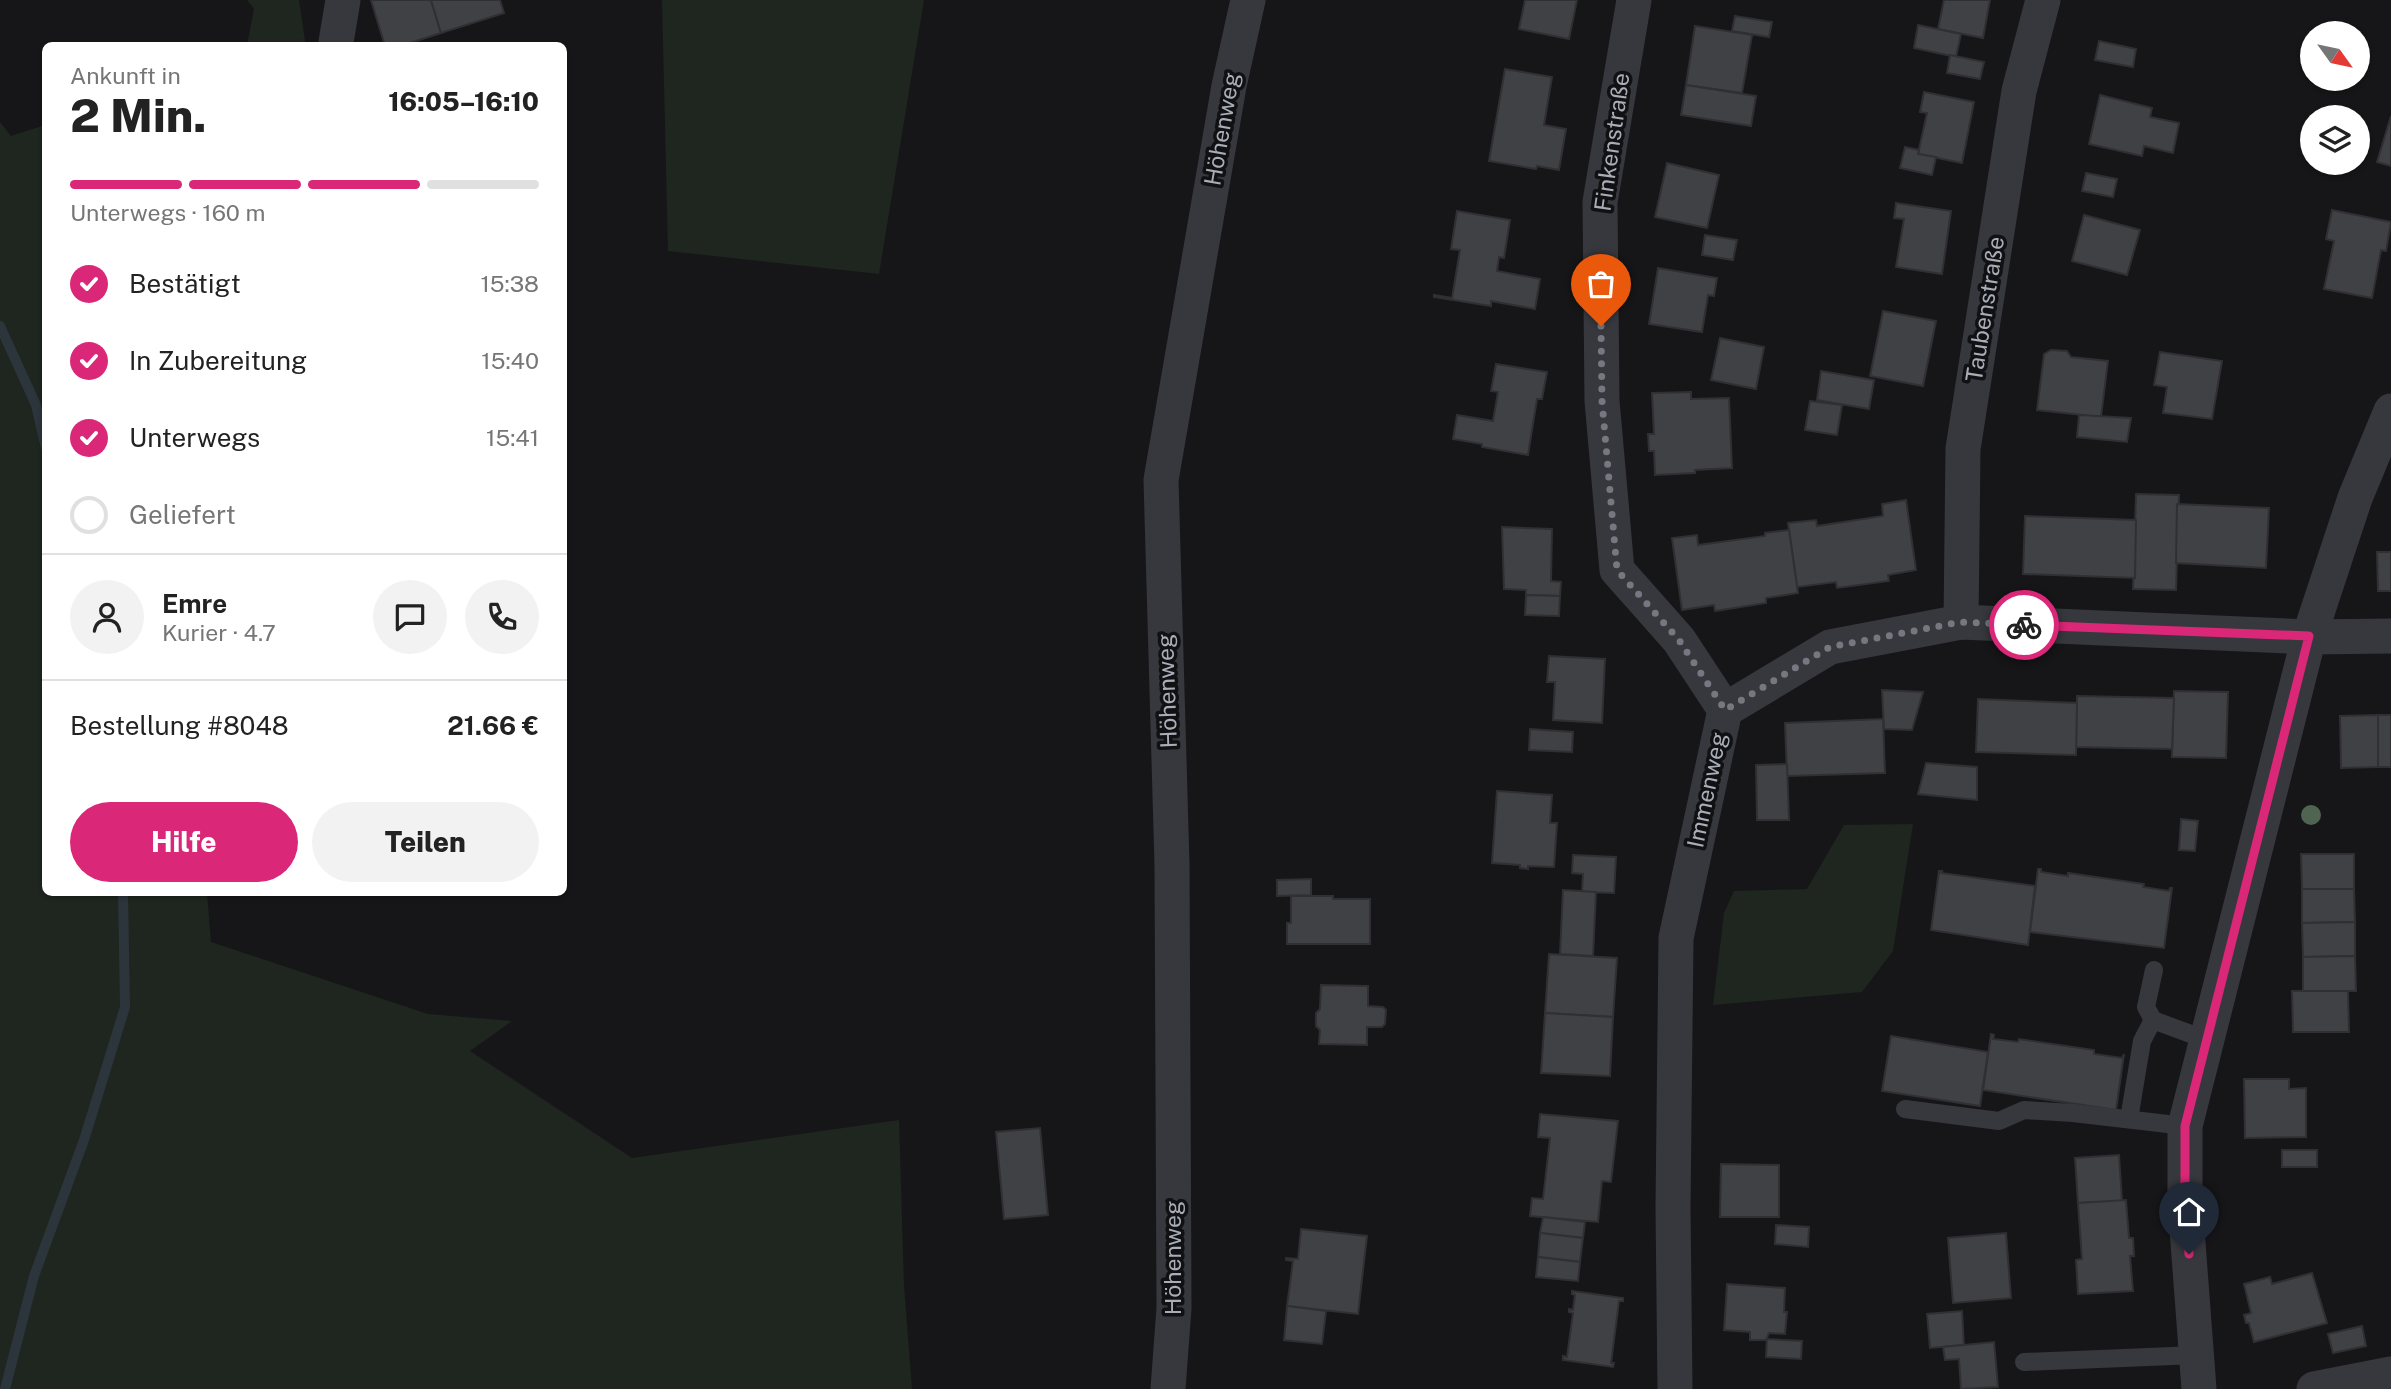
<!DOCTYPE html>
<html lang="de">
<meta charset="utf-8">
<style>
:root{--surface:#fff;--page:#f2f2f2;--text:#222;--muted:#767676;--line:#e0e0e0;--accent:#db2777}
body{margin:0;font-family:"Public Sans",sans-serif;background:var(--page);color:var(--text);height:100vh;display:flex;flex-direction:column;font-size:26px;white-space:nowrap}
*{box-sizing:border-box;margin:0}
p{font-size:23px;color:var(--muted)}
.icon{flex:none;width:38px;height:38px;fill:none;stroke:currentColor;stroke-width:2;stroke-linecap:round;stroke-linejoin:round}
.map{position:relative;flex:1;overflow:hidden}
.sheet{position:absolute;left:42px;top:42px;width:525px;height:854px;display:flex;flex-direction:column;background:var(--surface);border-radius:10px;box-shadow:0 2px 5px #0004}
.sheet>*{flex:none}
.needle{width:46px;rotate:123deg}
.controls{position:absolute;left:2300px;top:21px;display:grid;gap:14px}
.controls a{display:grid;place-items:center;width:70px;height:70px;border-radius:50%;background:var(--surface);box-shadow:0 2px 5px #0004;font-size:35px}
.pin{position:absolute;display:grid;place-items:center;width:60px;height:60px;color:#fff;margin:-72px -30px;border-radius:50% 50% 50% 0;rotate:-45deg;box-shadow:0 0 7px #0007}
.pin .icon{rotate:45deg}
.courier{position:absolute;display:grid;place-items:center;width:70px;height:70px;margin:-35px;border:5px solid #db2777;border-radius:50%;background:#fff;color:#222;box-shadow:0 2px 9px #0007}
.head em{font-style:normal;font-weight:800}
.head div{display:flex;flex-direction:column-reverse}
.head{display:flex;align-items:center;justify-content:space-between;height:119px;padding:0 28px}
h1{font-size:46px;font-weight:800;line-height:52px}
.bar{display:grid;grid-template-columns:repeat(4,1fr);gap:10px 7px;align-content:center;height:84px;padding:0 28px}
.bar i{height:9px;border-radius:5px;background:var(--line)}
.bar .selected{background:var(--accent)}
.bar p{grid-column:span 4}
.line{display:flex;align-items:center;gap:18px;padding:0 28px;border-top:2px solid var(--line)}
.line div{flex:1}
.round{display:grid;place-items:center;flex:none;width:74px;height:74px;border-radius:37px;background:var(--page)}
ol{padding:0 28px;list-style:none}
li{display:flex;align-items:center;gap:21px;height:77px}
li p{margin-inline-start:auto}
li .icon{padding:7px;border-radius:50%;background:var(--accent);color:#fff;stroke-width:4}
li:last-child{color:var(--muted)}
li i{width:38px;height:38px;border:4px solid var(--line);border-radius:50%}
.cta{display:flex;gap:14px;margin-top:auto;padding:14px 28px}
.cta a{flex:1;height:80px;border-radius:42px;background:var(--accent);color:#fff;font-size:28px;font-weight:800;line-height:80px;text-align:center}
.cta a+a{background:var(--page);color:var(--text)}
.map>svg:first-child{display:block}
.green{fill:#1e261f}
.lines{fill:none;stroke-linecap:round;stroke-linejoin:round}
.stream{stroke:#2c353c;stroke-width:10}
.building{fill:#404145;stroke:#303034;stroke-width:2}
.service{stroke:#37383d;stroke-width:18}
.minor{stroke:#37383d;stroke-width:35}
.tree{fill:#506452}
.done{stroke:#757880;stroke-width:7;stroke-dasharray:0 12.6}
.route{stroke:#db2777;stroke-width:9}
.labels{text-anchor:middle;stroke-width:7;stroke-linejoin:round;paint-order:stroke}
.street-label{font-size:23px;fill:#a8adb8;stroke:#111113}
</style>
<div class="map">
<svg width="2391" height="1389" viewBox="0 0 2391 1389">
<rect width="100%" height="100%" fill="#161618"/>
<g class="green">
<polygon points="247,0 299,0 305,41 302,45 247,45 254,9"/>
<polygon points="662,0 924,0 879,274 668,251"/>
<polygon points="0,122 11,136 45,125 46,892 207,893 211,942 428,1014 512,1021 470,1051 632,1158 899,1120 904,1285 912,1389 0,1389"/>
<polygon points="1913,824 1893,951 1862,992 1713,1005 1724,913 1734,891 1807,889 1844,825"/>
</g>
<g class="lines">
<g class="stream">
<polyline points="0,326 36,405 46,448"/>
<polyline points="5,1389 34,1276 84,1140 125,1007 123,892"/>
</g>
</g>
<g class="building">
<polygon points="371,0 431,0 441,33 401,46 385,46"/>
<polygon points="431,0 500,0 504,13 441,33"/>
<polygon points="1525,0 1577,0 1569,39 1519,29"/>
<polygon points="1944,0 1990,0 1983,38 1938,29"/>
<polygon points="1735,16 1772,22 1769,37 1732,31"/>
<polygon points="1918,25 1961,34 1956,57 1914,48"/>
<polygon points="1695,26 1752,35 1742,93 1686,85"/>
<polygon points="2099,41 2136,49 2133,67 2095,60"/>
<polygon points="1950,55 1984,62 1980,79 1947,73"/>
<polygon points="1505,69 1552,77 1544,125 1566,129 1559,170 1537,166 1536,169 1489,161"/>
<polygon points="1686,85 1756,96 1751,126 1681,115"/>
<polygon points="1924,92 1974,102 1962,163 1918,154 1927,113 1920,112"/>
<polygon points="2100,95 2152,108 2150,117 2179,123 2173,153 2144,146 2142,156 2089,144"/>
<polygon points="2391,116 2391,166 2377,162"/>
<polygon points="1905,147 1919,150 1918,154 1936,157 1932,175 1900,168"/>
<polygon points="1667,163 1719,175 1707,228 1655,217"/>
<polygon points="2086,173 2117,179 2113,197 2082,191"/>
<polygon points="1896,203 1951,211 1942,274 1896,267 1904,219 1894,218"/>
<polygon points="2332,210 2391,222 2386,251 2381,250 2372,298 2324,289 2334,241 2326,239"/>
<polygon points="1457,211 1510,220 1504,258 1499,257 1497,271 1540,279 1535,309 1491,301 1491,306 1434,297 1434,295 1452,298 1460,250 1451,249"/>
<polygon points="2084,215 2140,230 2127,275 2072,261"/>
<polygon points="1705,235 1737,240 1733,260 1702,255"/>
<polygon points="1658,268 1717,278 1714,296 1708,295 1702,332 1649,324"/>
<polygon points="1883,311 1936,321 1923,386 1870,376"/>
<polygon points="1720,338 1764,347 1756,389 1711,380"/>
<polygon points="2051,350 2067,351 2071,357 2108,361 2101,417 2037,410 2044,354"/>
<polygon points="2160,352 2222,361 2212,419 2163,413 2167,387 2154,385"/>
<polygon points="1496,364 1547,372 1542,399 1537,399 1528,455 1482,447 1482,444 1453,439 1457,415 1493,421 1498,392 1491,391"/>
<polygon points="1821,371 1874,380 1869,409 1817,400"/>
<polygon points="1691,392 1691,399 1729,398 1732,468 1695,470 1695,473 1655,475 1654,451 1649,451 1648,434 1654,434 1652,393"/>
<polygon points="1810,401 1842,405 1837,435 1805,430"/>
<polygon points="2079,415 2131,418 2127,442 2077,437"/>
<polygon points="2136,494 2179,495 2176,590 2133,589"/>
<polygon points="1906,500 1916,570 1888,575 1889,581 1837,588 1836,582 1797,587 1788,523 1816,520 1817,526 1883,516 1882,504"/>
<polygon points="2177,504 2269,508 2266,568 2176,563"/>
<polygon points="2025,516 2136,520 2135,578 2023,574"/>
<polygon points="1502,527 1552,529 1551,581 1561,582 1560,596 1526,595 1526,590 1504,589"/>
<polygon points="1789,530 1798,593 1766,598 1766,603 1715,611 1714,605 1682,610 1672,538 1697,535 1698,545 1765,536 1765,533"/>
<polygon points="2377,552 2391,552 2391,591 2378,591"/>
<polygon points="1526,595 1560,596 1559,616 1525,615"/>
<polygon points="1549,656 1605,659 1602,723 1553,720 1555,682 1547,682"/>
<polygon points="1882,690 1923,692 1912,730 1884,729"/>
<polygon points="2174,691 2228,692 2226,758 2172,757"/>
<polygon points="2077,696 2174,698 2172,749 2076,747"/>
<polygon points="1978,699 2077,703 2076,755 1976,752"/>
<polygon points="2378,715 2378,767 2341,768 2340,716"/>
<rect x="2378" y="715" width="13" height="52"/>
<polygon points="1883,719 1885,773 1787,776 1785,723"/>
<polygon points="1530,729 1573,732 1572,752 1529,750"/>
<polygon points="1926,763 1977,767 1977,800 1918,794"/>
<polygon points="1787,764 1789,820 1757,820 1756,765"/>
<polygon points="1497,791 1552,795 1550,823 1557,823 1554,867 1528,866 1528,869 1520,868 1520,865 1492,863"/>
<polygon points="2181,819 2198,821 2195,851 2179,850"/>
<polygon points="2301,854 2354,854 2354,889 2302,889"/>
<polygon points="1573,855 1616,857 1614,893 1582,892 1583,874 1572,873"/>
<polygon points="2038,869 2041,869 2041,872 2068,876 2068,873 2144,884 2143,887 2169,891 2170,888 2172,888 2164,948 2030,932"/>
<polygon points="1939,871 1942,871 1941,873 2035,886 2028,945 1931,930"/>
<polygon points="1311,879 1311,895 1277,896 1277,880"/>
<polygon points="2302,889 2354,889 2355,922 2302,923"/>
<polygon points="1563,890 1596,892 1593,956 1560,954"/>
<polygon points="1291,896 1333,896 1333,899 1370,899 1370,944 1287,944 1287,923 1291,923"/>
<polygon points="2355,922 2355,956 2303,957 2302,923"/>
<polygon points="1549,954 1617,958 1613,1017 1545,1013"/>
<polygon points="2355,956 2356,991 2303,991 2303,957"/>
<polygon points="1321,985 1368,986 1368,1006 1383,1007 1386,1010 1385,1024 1382,1027 1367,1027 1367,1045 1319,1044 1320,1030 1316,1026 1316,1013 1320,1009"/>
<polygon points="2292,991 2348,991 2349,1032 2293,1032"/>
<polygon points="1545,1013 1613,1017 1610,1076 1541,1073"/>
<polygon points="1991,1034 1994,1035 1993,1039 2018,1042 2019,1039 2094,1050 2094,1054 2122,1058 2124,1054 2116,1110 1983,1090"/>
<polygon points="1891,1036 1988,1052 1980,1106 1882,1091"/>
<polygon points="2244,1079 2289,1079 2289,1089 2306,1088 2306,1137 2245,1138"/>
<polygon points="1540,1114 1618,1121 1611,1182 1602,1181 1598,1222 1530,1216 1532,1198 1543,1199 1550,1138 1538,1137"/>
<polygon points="1040,1128 1048,1215 1004,1219 996,1132"/>
<rect x="2282" y="1150" width="35" height="17"/>
<polygon points="2119,1155 2122,1201 2078,1203 2075,1158"/>
<polygon points="1721,1164 1779,1165 1779,1217 1720,1217"/>
<polygon points="2126,1200 2129,1238 2133,1238 2134,1256 2130,1256 2133,1291 2078,1294 2076,1260 2082,1259 2078,1203"/>
<polygon points="1543,1217 1585,1222 1583,1238 1540,1233"/>
<polygon points="1776,1225 1809,1227 1808,1247 1775,1244"/>
<polygon points="1301,1229 1367,1236 1358,1314 1287,1306 1293,1261 1286,1260 1286,1258 1298,1259"/>
<polygon points="1540,1233 1583,1238 1580,1262 1538,1257"/>
<polygon points="2006,1233 2011,1298 1953,1303 1948,1238"/>
<polygon points="1538,1257 1580,1262 1578,1281 1536,1277"/>
<polygon points="2312,1273 2327,1323 2254,1342 2249,1323 2246,1323 2244,1315 2251,1313 2244,1284 2270,1277 2272,1284"/>
<polygon points="1727,1284 1785,1288 1784,1312 1787,1312 1785,1334 1769,1333 1766,1340 1750,1340 1750,1332 1724,1330"/>
<polygon points="1572,1291 1623,1298 1623,1301 1619,1301 1611,1363 1614,1363 1613,1367 1563,1360 1563,1356 1567,1357 1573,1313 1569,1312 1569,1309 1573,1310 1575,1295 1572,1294"/>
<polygon points="1287,1306 1326,1311 1322,1344 1284,1340"/>
<polygon points="1962,1311 1964,1345 1930,1348 1927,1314"/>
<polygon points="2362,1326 2366,1346 2333,1353 2328,1334"/>
<polygon points="1767,1339 1802,1341 1801,1359 1766,1357"/>
<polygon points="1994,1342 1998,1387 1961,1389 1959,1359 1945,1360 1943,1347"/>
</g>
<g class="lines">
<g class="service">
<polyline points="2154,970 2146,1007 2153,1020 2207,1040"/>
<polyline points="1905,1109 1999,1121 2024,1110 2073,1113 2185,1126"/>
<polyline points="2129,1119 2142,1041 2153,1020"/>
<polyline points="2024,1362 2197,1355"/>
</g>
<g class="minor">
<polyline points="1634,0 1600,202 1602,401 1617,570 1679,640 1725,710"/>
<polyline points="336,42 343,0"/>
<polyline points="1961,622 1963,449 2019,91 2043,0"/>
<polyline points="1168,1389 1174,1308 1172,865 1161,480 1229,86 1248,0"/>
<polyline points="1675,1389 1673,1208 1676,938 1725,710 1830,647 1961,622 2309,637 2391,636"/>
<polyline points="2199,1389 2185,1203 2185,1126 2309,637 2355,498 2391,411"/>
<polyline points="2314,1389 2391,1374"/>
</g>
</g>
<circle class="tree" cx="2311" cy="815" r="10"/>
<g class="lines">
<polyline class="done" points="1601,326 1602,401 1617,570 1679,640 1725,710 1830,647 1961,622 2024,625"/>
<polyline class="route" points="2024,625 2309,636 2185,1126 2185,1203 2189,1254"/>
</g>
<g class="labels">
<g class="street-label">
<text transform="translate(1222 129) rotate(-80)" y="8">Höhenweg</text>
<text transform="translate(1612 142) rotate(-82)" y="8">Finkenstraße</text>
<text transform="translate(1985 309) rotate(-81)" y="8">Taubenstraße</text>
<text transform="translate(1167 691) rotate(-92)" y="8">Höhenweg</text>
<text transform="translate(1707 790) rotate(-78)" y="8">Immenweg</text>
<text transform="translate(1173 1258) rotate(-90)" y="8">Höhenweg</text>
</g>
</g>
</svg>
<div class="controls">
<a><svg class="needle" viewBox="-14 -14 28 28"><path d="M0-13l5 13h-10z" fill="#e53935"/><path d="M0 13l5-13h-10z" fill="#767676"/></svg></a>
<a><svg class="icon" aria-label="layers" viewBox="0 0 24 24"><path d="M12 4l9 5-9 5-9-5zM3 14l9 5 9-5"/></svg></a>
</div>
<div class="pin" style="left:1601px;top:326px;background:#ea580c"><svg class="icon" aria-label="bag" viewBox="0 0 24 24"><path d="M5 8h14l-1 12H6zM9 8a3 3 0 0 1 6 0"/></svg></div>
<div class="pin" style="left:2189px;top:1254px;background:#1f2937"><svg class="icon" aria-label="home" viewBox="0 0 24 24"><path d="M3 11l9-7 9 7M6 9v11h12V9"/></svg></div>
<div class="courier" style="left:2024px;top:625px"><svg class="icon" aria-label="bike" viewBox="0 0 24 24"><circle cx="6" cy="16" r="4"/><circle cx="18" cy="16" r="4"/><path d="M6 16l4-8h5l3 8M10 8l3 8H6M13 5h3"/></svg></div>
<section class="sheet">
<div class="head"><div><h1>2 Min.</h1><p>Ankunft in</p></div><em>16:05–16:10</em></div>
<div class="bar"><i class="selected"></i><i class="selected"></i><i class="selected"></i><i></i><p>Unterwegs · 160 m</p></div>
<ol>
<li><svg class="icon" aria-label="check" viewBox="0 0 24 24"><path d="M5 12l5 5 9-10"/></svg>Bestätigt<p>15:38</p></li>
<li><svg class="icon" aria-label="check" viewBox="0 0 24 24"><path d="M5 12l5 5 9-10"/></svg>In Zubereitung<p>15:40</p></li>
<li><svg class="icon" aria-label="check" viewBox="0 0 24 24"><path d="M5 12l5 5 9-10"/></svg>Unterwegs<p>15:41</p></li>
<li><i></i>Geliefert</li>
</ol>
<div class="line" style="height:126px"><a class="round"><svg class="icon" aria-label="person" viewBox="0 0 24 24"><circle cx="12" cy="8" r="4"/><path d="M4 21q1-7 8-7t8 7"/></svg></a><div><b>Emre</b><p>Kurier · 4.7</p></div><a class="round"><svg class="icon" aria-label="chat" viewBox="0 0 24 24"><path d="M4 5h16v11H9l-5 4z"/></svg></a><a class="round"><svg class="icon" aria-label="phone" viewBox="0 0 24 24"><path d="M5 4h4l2 5-3 2q2 4 5 5l2-3 5 2v4C11 20 4 13 5 4z"/></svg></a></div>
<div class="line" style="height:91px"><div>Bestellung #8048</div><b>21.66 €</b></div>
<div class="cta"><a>Hilfe</a><a>Teilen</a></div>
</section>
</div>
